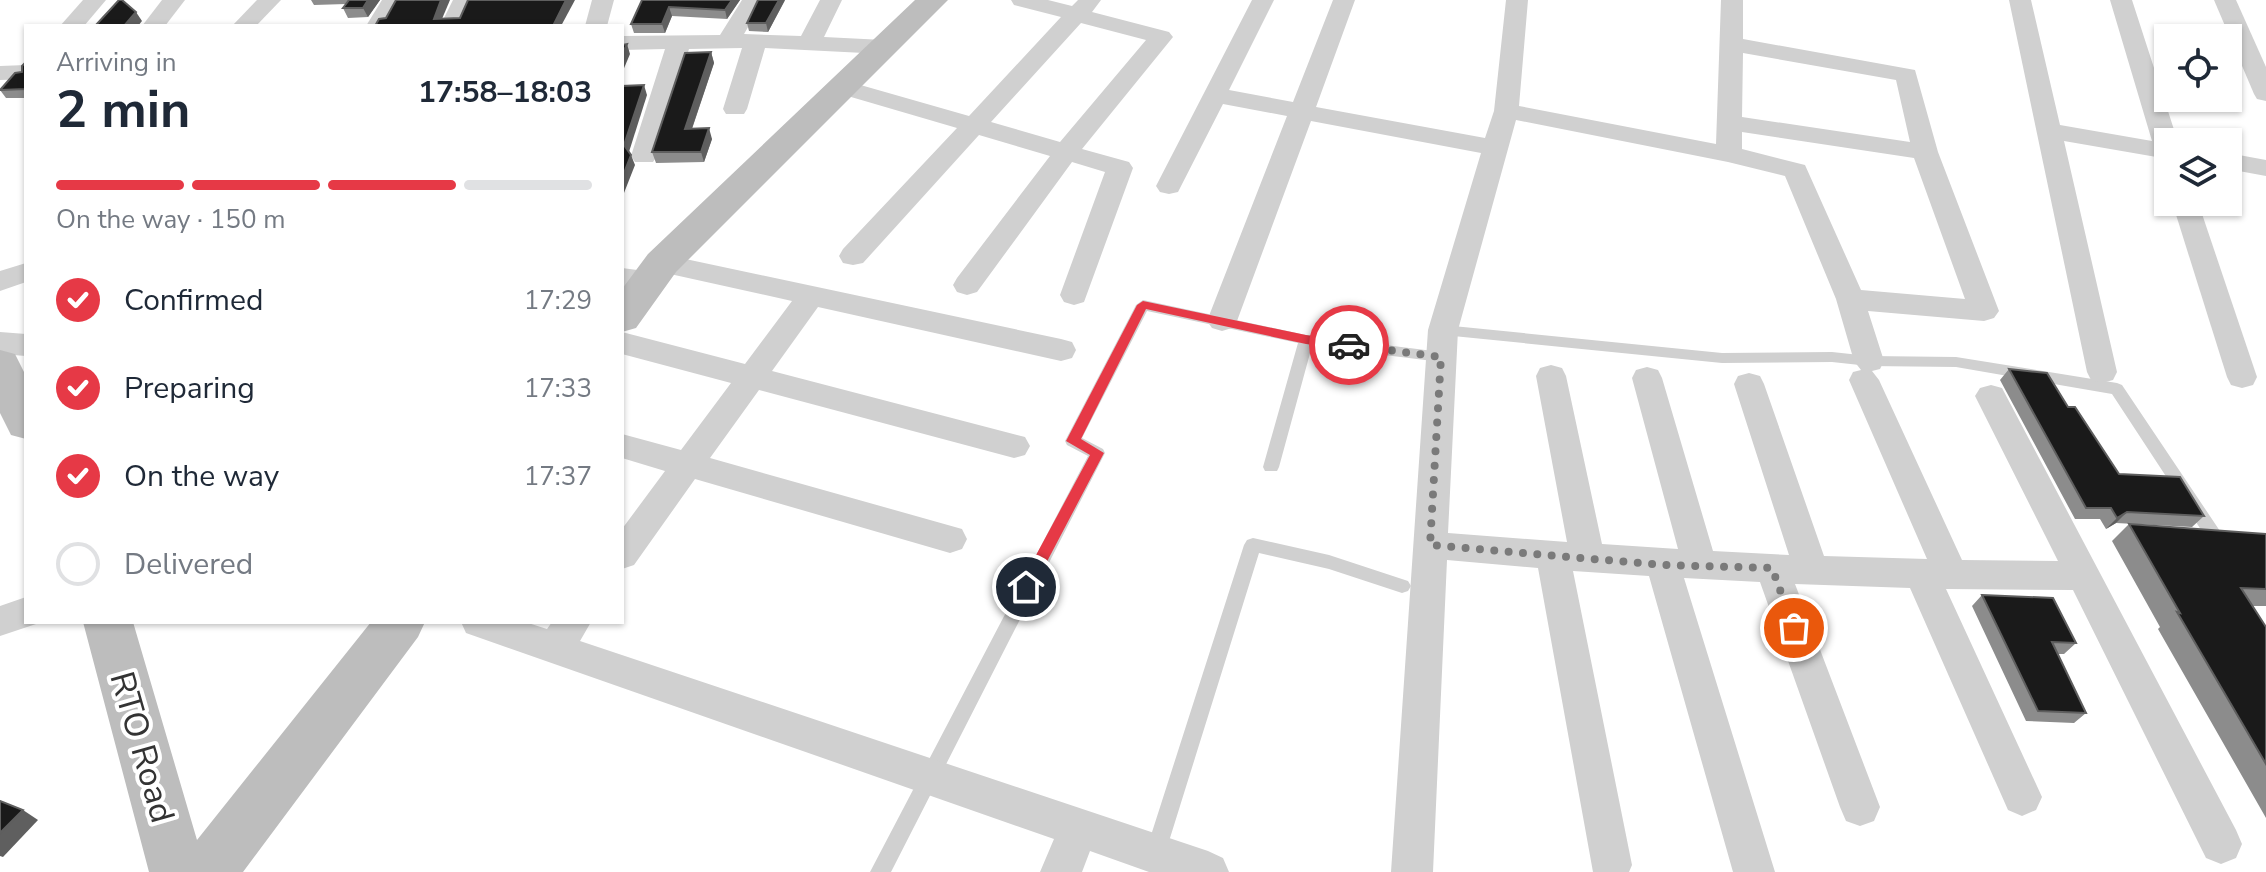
<!DOCTYPE html>
<meta charset="utf-8">
<style>
:root{--surface:#fff;--page:#f2f2f3;--text:#1f2937;--muted:#747a83;--line:#e0e1e3;--accent:#e63946}
body{margin:0;font-family:"Nunito Sans",sans-serif;background:var(--page);color:var(--text);height:100vh;display:flex;flex-direction:column;font-size:30px;white-space:nowrap}
*{box-sizing:border-box;margin:0}
p{font-size:26px;color:var(--muted)}
.icon{flex:none;width:44px;height:44px;fill:none;stroke:currentColor;stroke-width:2;stroke-linecap:round;stroke-linejoin:round}
.map{position:relative;flex:1;overflow:hidden}
.details{position:absolute;left:24px;top:24px;width:600px;height:600px;display:flex;flex-direction:column;background:var(--surface);border-radius:0px;box-shadow:0 2px 6px #0004}
.details>*{flex:none}
.controls{position:absolute;left:2154px;top:24px;display:grid;gap:16px}
.controls a{display:grid;place-items:center;width:88px;height:88px;border-radius:0px;background:var(--surface);box-shadow:0 2px 6px #0004;font-size:40px}
.pin{position:absolute;display:grid;place-items:center;width:68px;height:68px;color:#fff;margin:-34px;border:4px solid #fff;border-radius:50%;box-shadow:0 2px 8px #0007}
.courier{position:absolute;display:grid;place-items:center;width:80px;height:80px;margin:-40px;border:6px solid #e63946;border-radius:50%;background:#fff;color:#222;box-shadow:0 2px 10px #0007}
.headline em{font-style:normal;font-weight:700}
.headline div{display:flex;flex-direction:column-reverse}
.headline{display:flex;align-items:center;justify-content:space-between;height:136px;padding:0 32px}
h1{font-size:52px;font-weight:700;line-height:60px}
.bar{display:grid;grid-template-columns:repeat(4,1fr);gap:12px 8px;align-content:center;height:96px;padding:0 32px}
.bar i{height:10px;border-radius:6px;background:var(--line)}
.bar .selected{background:var(--accent)}
.bar p{grid-column:span 4}
ol{padding:0 32px;list-style:none}
li{display:flex;align-items:center;gap:24px;height:88px}
li p{margin-inline-start:auto}
li .icon{padding:8px;border-radius:50%;background:var(--accent);color:#fff;stroke-width:4}
li:last-child{color:var(--muted)}
li i{width:44px;height:44px;border:4px solid var(--line);border-radius:50%}
.map>svg:first-child{display:block}
.lines{fill:none;stroke-linecap:round;stroke-linejoin:round}
.lane{fill:#d0d0d0;fill-rule:evenodd}
.street{fill:#d0d0d0;fill-rule:evenodd}
.secondary{fill:#bdbdbd;fill-rule:evenodd}
.wall{fill:#8c8c8c}
.shaded-wall{fill:#5f5f5f}
.building{fill:#1a1a1a;stroke:#5f5f5f;stroke-width:2}
.route{fill:#e63946}
.done{stroke:#7a7a7a;stroke-width:8;stroke-dasharray:0 14.4}
.labels{text-anchor:middle;stroke-width:8;stroke-linejoin:round;paint-order:stroke}
.near-street-label{font-size:34px;fill:#333;stroke:#fff}
</style>
<div class="map">
<svg width="2266" height="872" viewBox="0 0 2266 872">
<rect width="100%" height="100%" fill="#fff"/>
<g class="lines">
<g class="lane">
<polygon points="1143,300 1306,335 1441,352 1449,357 1441,362 1312,346 1279,467 1277,471 1265,471 1263,467 1298,343 1147,311 1082,438 1103,449 1105,453 891,872 870,872 1088,456 1067,445 1065,441 1136,305"/>
<polygon points="1443,325 1722,353 1832,352 1869,356 1956,357 2117,383 2122,385 2226,540 2223,545 2217,547 2211,545 2112,394 1956,367 1869,366 1832,362 1722,363 1443,335 1436,330"/>
<polygon points="1253,538 1329,555 1408,581 1411,586 1408,591 1402,593 1329,569 1259,553 1165,854 1162,861 1155,864 1148,861 1145,854 1244,545 1247,540"/>
</g>
<g class="street">
<polygon points="83,0 106,0 84,26 60,26"/>
<polygon points="162,0 185,0 165,26 142,26"/>
<polygon points="257,0 281,0 256,26 232,26"/>
<polygon points="382,0 404,0 388,26 366,26"/>
<polygon points="453,0 475,0 462,26 440,26"/>
<polygon points="592,0 614,0 607,26 585,26"/>
<polygon points="742,0 764,0 744,34 801,36 820,0 842,0 824,37 884,40 892,42 896,47 892,52 884,54 765,48 747,109 744,114 726,114 723,109 742,48 689,49 657,156 653,162 635,162 631,156 665,49 622,50 622,36 720,35"/>
<path d="M1011,0H1048L1072,6L1078,0H1101L1092,12L1169,32L1173,37L1082,149L1129,162L1133,168L1084,302L1074,305L1064,302L1060,295L1105,172L1072,162L977,292L967,295L957,292L953,285L957,278L1050,156L979,135L863,263L853,265L843,263L839,256L843,249L957,128L834,92L831,87L834,82L843,80L969,116L1061,17L1014,5ZM1081,23L1146,40L1060,142L991,122Z"/>
<path d="M1252,0H1274L1229,90L1293,102L1333,0H1355L1316,107L1485,138L1494,111L1506,0H1528L1519,106L1716,144L1721,0H1743V39L1915,70L1938,152L1999,311L1994,318L1984,321L1868,311L1884,361L1880,369L1872,371L1879,380L1962,560L2058,561L1975,396L1980,388L1991,385L2002,388L2236,830L2242,844L2236,858L2221,864L2206,858L2073,590L1946,589L2042,797L2036,810L2022,816L2008,810L1910,588L1795,584L1880,807L1874,821L1860,826L1846,821L1840,807L1760,582L1684,578L1775,872H1733L1649,576L1573,571L1632,865L1629,872H1593L1538,568L1447,560L1433,872H1391L1428,330L1481,153L1311,121L1237,321L1232,328L1222,331L1212,328L1207,321L1287,116L1223,104L1178,192L1169,194L1160,192L1156,186ZM1743,53L1896,80L1910,142L1742,117ZM1516,120L1728,162L1785,176L1836,299L1854,361L1861,370L1853,372L1849,380L1927,559L1824,556L1764,384L1760,376L1749,373L1738,376L1734,384L1789,555L1713,551L1662,378L1658,370L1647,367L1636,370L1632,378L1678,549L1602,544L1566,376L1562,368L1551,365L1540,368L1536,376L1567,542L1448,533L1458,330ZM1742,132L1914,158L1965,299L1861,290L1805,165L1742,149Z"/>
<polygon points="2009,0 2031,0 2060,125 2152,141 2110,0 2132,0 2178,142 2168,142 2168,159 2064,141 2117,372 2113,380 2102,383 2091,380 2087,372"/>
<polygon points="2214,0 2236,0 2266,67 2266,101 2257,99 2254,94"/>
<polygon points="26,65 26,79 0,80 0,66"/>
<polygon points="2228,153 2266,160 2266,176 2228,169"/>
<polygon points="2172,202 2198,202 2257,377 2253,385 2242,388 2231,385 2227,377"/>
<polygon points="662,254 1061,339 1072,342 1076,350 1072,358 1061,361 818,307 772,371 1025,437 1030,446 1025,455 1014,458 759,390 710,458 962,529 967,539 962,549 950,553 695,479 634,565 622,569 622,529 665,471 622,458 622,434 681,450 731,383 622,354 622,332 745,364 792,301 652,270 648,263 652,256"/>
<polygon points="26,263 26,282 0,291 0,271"/>
<polygon points="622,268 660,273 664,280 660,287 650,290 622,288"/>
<polygon points="0,332 26,334 26,356 0,354"/>
<polygon points="26,597 26,622 39,623 0,636 0,606"/>
<polygon points="461,622 525,622 547,629 552,622 591,622 580,641 1208,851 1223,858 1229,872 1149,872 1090,851 1082,872 1040,872 1054,839 466,633"/>
</g>
<g class="secondary">
<polygon points="915,0 948,0 676,272 636,328 622,332 622,289 648,254"/>
<polygon points="0,350 15,354 26,376 26,439 11,435 0,413"/>
<polygon points="83,622 133,622 197,840 371,622 425,622 418,637 243,872 149,872"/>
</g>
</g>
<g class="wall">
<polygon points="311,0 380,0 368,17 348,18 343,8 346,4 314,5"/>
<polygon points="642,0 740,0 727,19 672,16 665,33 634,33 631,24"/>
<polygon points="785,0 768,32 749,31 747,23"/>
<polygon points="711,52 714,63 692,129 712,139 704,162 656,163 652,152"/>
<polygon points="26,62 26,98 6,98 0,90 22,72"/>
<polygon points="2009,369 2119,474 2204,516 2192,527 2116,523 2106,529 2100,519 2075,519 2000,380"/>
<polygon points="2129,524 2266,534 2266,606 2253,606 2266,627 2266,818 2158,629 2160,627 2112,541"/>
<polygon points="1982,595 2076,643 2064,654 2058,654 2086,713 2074,723 2026,721 1972,606"/>
</g>
<g class="shaded-wall">
<polygon points="368,0 380,0 368,17 363,8"/>
<polygon points="441,0 450,0 439,26 434,19"/>
<polygon points="566,0 575,0 561,26 553,26"/>
<polygon points="732,0 740,0 727,19 725,10"/>
<polygon points="779,0 785,0 768,32 766,23"/>
<polygon points="669,7 672,16 665,33 662,24"/>
<polygon points="136,12 142,21 138,26 124,26"/>
<polygon points="627,44 630,54 622,73 622,55"/>
<polygon points="711,52 714,63 688,140 685,129"/>
<polygon points="644,85 647,95 628,155 624,145"/>
<polygon points="709,128 712,139 704,162 701,152"/>
<polygon points="631,155 635,165 622,198 622,178"/>
<polygon points="2127,512 2116,523 2106,529 2117,518"/>
<polygon points="23,810 38,820 3,857 0,856 0,833"/>
</g>
<g class="building">
<polygon points="119,0 122,0 136,12 124,26 95,26"/>
<polygon points="349,0 368,0 363,8 343,8"/>
<polygon points="396,0 441,0 434,19 460,18 468,0 566,0 553,26 375,26 379,19 386,18"/>
<polygon points="642,0 732,0 725,10 669,7 662,24 631,24"/>
<polygon points="758,0 779,0 766,23 747,23"/>
<polygon points="627,44 622,55 622,45"/>
<polygon points="711,52 685,129 709,128 701,152 652,152 685,53"/>
<polygon points="26,62 26,89 0,90 15,73 22,72 22,66"/>
<polygon points="644,85 624,145 631,155 622,178 622,86"/>
<polygon points="2009,369 2047,373 2068,407 2075,407 2119,474 2180,477 2204,516 2127,512 2117,518 2111,508 2086,508"/>
<polygon points="2129,524 2266,534 2266,589 2241,588 2266,627 2266,764 2177,612 2180,613"/>
<polygon points="1982,595 2053,598 2076,643 2052,642 2086,713 2038,711"/>
<polygon points="0,801 23,810 0,833"/>
</g>
<polygon class="route" points="1143,301 1306,335 1349,341 1355,345 1349,350 1306,344 1146,309 1081,439 1104,453 1031,592 1021,592 1021,583 1090,455 1066,441 1137,305"/>
<g class="lines">
<polyline class="done" points="1349,345 1441,357 1430,545 1663,565 1772,568 1794,628"/>
</g>
<g class="labels">
<g class="near-street-label">
<text transform="translate(143 747) rotate(74)" y="12">RTO Road</text>
</g>
</g>
</svg>
<div class="controls">
<a><svg class="icon" aria-label="locate" viewBox="0 0 24 24"><circle cx="12" cy="12" r="6"/><path d="M12 2v4M12 18v4M2 12h4M18 12h4"/></svg></a>
<a><svg class="icon" aria-label="layers" viewBox="0 0 24 24"><path d="M12 4l9 5-9 5-9-5zM3 14l9 5 9-5"/></svg></a>
</div>
<div class="pin" style="left:1794px;top:628px;background:#ea580c"><svg class="icon" aria-label="bag" viewBox="0 0 24 24"><path d="M5 8h14l-1 12H6zM9 8a3 3 0 0 1 6 0"/></svg></div>
<div class="pin" style="left:1026px;top:587px;background:#1f2937"><svg class="icon" aria-label="home" viewBox="0 0 24 24"><path d="M3 11l9-7 9 7M6 9v11h12V9"/></svg></div>
<div class="courier" style="left:1349px;top:345px"><svg class="icon" aria-label="car" viewBox="0 0 24 24"><path d="M5 17H2v-5l4-1 3-4h7l3 4 3 1v5h-3M9 17h6M6 11h13"/><circle cx="7" cy="17" r="2"/><circle cx="17" cy="17" r="2"/></svg></div>
<section class="details">
<div class="headline"><div><h1>2 min</h1><p>Arriving in</p></div><em>17:58–18:03</em></div>
<div class="bar"><i class="selected"></i><i class="selected"></i><i class="selected"></i><i></i><p>On the way · 150 m</p></div>
<ol>
<li><svg class="icon" aria-label="check" viewBox="0 0 24 24"><path d="M5 12l5 5 9-10"/></svg>Confirmed<p>17:29</p></li>
<li><svg class="icon" aria-label="check" viewBox="0 0 24 24"><path d="M5 12l5 5 9-10"/></svg>Preparing<p>17:33</p></li>
<li><svg class="icon" aria-label="check" viewBox="0 0 24 24"><path d="M5 12l5 5 9-10"/></svg>On the way<p>17:37</p></li>
<li><i></i>Delivered</li>
</ol>
</section>
</div>
